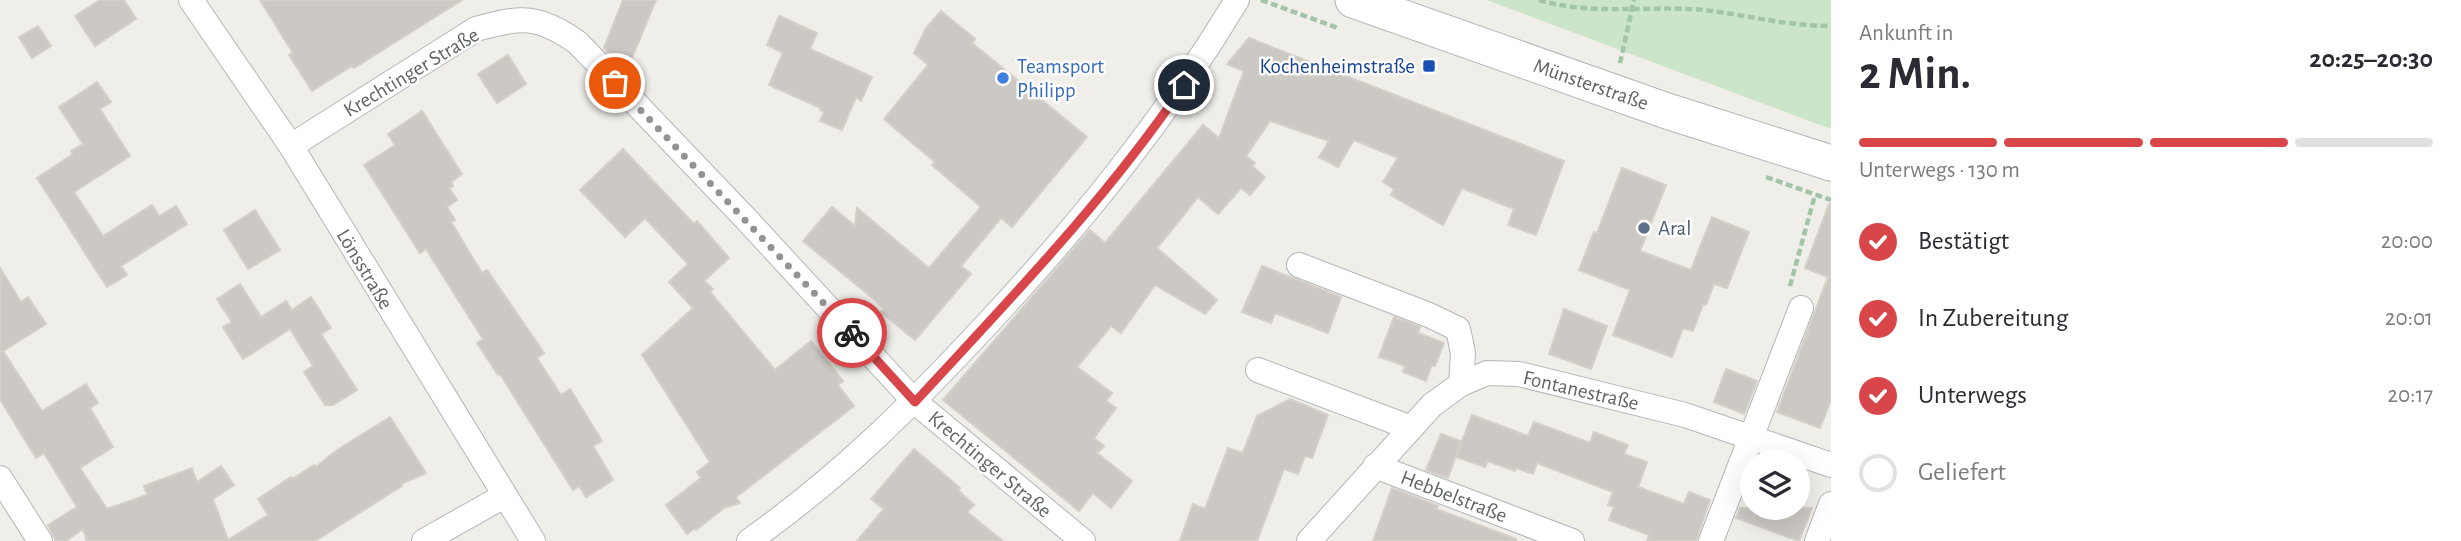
<!DOCTYPE html>
<html lang="de">
<meta charset="utf-8">
<style>
:root{--surface:#fff;--page:#f2f2f3;--text:#2b2b33;--muted:#7c7c81;--line:#e1e1e2;--accent:#d9464a}
body{margin:0;font-family:"Alegreya Sans",sans-serif;background:var(--page);color:var(--text);height:100vh;display:flex;flex-direction:column;font-size:26px;white-space:nowrap}
*{box-sizing:border-box;margin:0}
p{font-size:23px;color:var(--muted)}
.icon{flex:none;width:38px;height:38px;fill:none;stroke:currentColor;stroke-width:2;stroke-linecap:round;stroke-linejoin:round}
.map{position:relative;flex:1;overflow:hidden}
.panel{display:flex;flex-direction:column;background:var(--surface);width:630px}
.panel>*{flex:none}
.controls{position:absolute;left:1740px;top:450px;display:grid;gap:14px}
.controls a{display:grid;place-items:center;width:70px;height:70px;border-radius:50%;background:var(--surface);box-shadow:0 7px 28px #0002;font-size:35px}
.pin{position:absolute;display:grid;place-items:center;width:60px;height:60px;color:#fff;margin:-30px;border:4px solid #fff;border-radius:50%;box-shadow:0 2px 7px #0007}
.courier{position:absolute;display:grid;place-items:center;width:70px;height:70px;margin:-35px;border:5px solid #d9464a;border-radius:50%;background:#fff;color:#222;box-shadow:0 2px 9px #0007}
.head em{font-style:normal;font-weight:700}
.head div{display:flex;flex-direction:column-reverse}
.head{display:flex;align-items:center;justify-content:space-between;height:119px;padding:0 28px}
h1{font-size:46px;font-weight:700;line-height:52px}
.bar{display:grid;grid-template-columns:repeat(4,1fr);gap:10px 7px;align-content:center;height:84px;padding:0 28px}
.bar i{height:9px;border-radius:5px;background:var(--line)}
.bar .current{background:var(--accent)}
.bar p{grid-column:span 4}
ol{padding:0 28px;list-style:none}
li{display:flex;align-items:center;gap:21px;height:77px}
li p{margin-inline-start:auto}
li .icon{padding:7px;border-radius:50%;background:var(--accent);color:#fff;stroke-width:4}
li:last-child{color:var(--muted)}
li i{width:38px;height:38px;border:4px solid var(--line);border-radius:50%}
main{display:flex;flex:1;min-height:0}
.map>svg:first-child{display:block}
.green{fill:#cbe5c8}
.building{fill:#ccc9c5;stroke:#d4cfc7;stroke-width:2}
.lines{fill:none;stroke-linecap:round;stroke-linejoin:round}
.street-casing{stroke:#b3b6b9;stroke-width:26}
.secondary-casing{stroke:#b3b6b9;stroke-width:37}
.path{stroke:#a2c5a8;stroke-width:4.5;stroke-dasharray:7 3.5;stroke-linecap:butt}
.street{stroke:#fff;stroke-width:24}
.secondary{stroke:#fff;stroke-width:35}
.done{stroke:#929494;stroke-width:7;stroke-dasharray:0 12.6}
.route{stroke:#d9464a;stroke-width:9}
.transit-dot{fill:#1a4fb4;stroke:#fff;stroke-width:2.5}
.shop-dot{fill:#3f7fe0;stroke:#fff;stroke-width:2.5}
.service-dot{fill:#5c6f8a;stroke:#fff;stroke-width:2.5}
.labels{text-anchor:middle;stroke-width:5;stroke-linejoin:round;paint-order:stroke}
.shop-label{font-size:21px;fill:#366cbe;stroke:#fff;text-anchor:start}
.transit-label{font-size:21px;fill:#164399;stroke:#fff;text-anchor:end}
.street-label{font-size:21px;fill:#606467;stroke:#fff}
.service-label{font-size:21px;fill:#4e5e75;stroke:#fff;text-anchor:start}
</style>
<main>
<div class="map">
<svg width="1831" height="541" viewBox="0 0 1831 541">
<rect width="100%" height="100%" fill="#f0eee9"/>
<polygon class="green" points="1487,0 1831,0 1831,129"/>
<g class="building">
<polygon points="100,0 124,0 136,19 95,46 75,16"/>
<polygon points="260,0 462,0 354,68 352,66 312,91 289,55 293,53"/>
<polygon points="623,0 656,0 626,72 604,48"/>
<polygon points="941,11 975,39 972,43 1087,137 1012,227 1001,218 961,266 971,274 915,340 881,312 884,309 875,300 803,241 832,207 855,226 857,208 929,268 981,207 932,165 935,162 884,119 928,65 914,53 926,28"/>
<polygon points="779,16 817,33 810,49 872,77 861,101 856,97 842,130 820,121 824,112 820,110 821,108 769,85 783,53 767,45"/>
<polygon points="38,26 51,46 32,58 19,37"/>
<polygon points="1249,38 1564,161 1536,235 1508,225 1514,209 1462,188 1443,225 1391,195 1394,189 1383,182 1398,158 1354,140 1338,167 1319,157 1329,141 1270,121 1246,156 1255,163 1252,166 1265,177 1250,195 1241,188 1218,214 1198,197 1157,248 1217,300 1205,314 1155,285 1121,333 1111,326 1077,367 1112,393 1106,401 1116,408 1094,438 1104,446 1097,453 1132,481 1111,508 1093,493 1079,511 943,400 1090,230 1105,243 1203,125 1219,138 1244,71 1227,64"/>
<polygon points="508,55 526,84 497,103 478,74"/>
<polygon points="97,82 111,102 100,109 130,156 74,192 103,236 152,205 159,216 176,206 187,224 121,266 127,275 107,287 37,178 73,154 71,151 83,144 59,107"/>
<polygon points="422,111 462,174 451,182 453,186 449,188 457,200 447,207 455,220 451,222 482,273 487,270 544,353 537,358 561,395 570,389 602,441 593,446 613,480 586,497 579,486 573,490 500,374 498,375 477,343 483,339 426,249 420,253 364,165 395,145 388,134"/>
<polygon points="623,149 694,224 697,221 729,258 704,281 713,289 710,292 775,370 811,341 843,381 838,385 854,406 736,497 740,503 724,508 696,530 695,528 687,534 666,505 701,478 697,472 710,462 642,355 693,308 669,282 688,264 645,218 625,237 580,190"/>
<polygon points="1622,168 1666,185 1640,251 1691,270 1712,217 1749,232 1727,288 1714,284 1706,305 1703,304 1693,331 1683,328 1672,357 1613,335 1630,290 1579,270 1594,232 1597,233"/>
<polygon points="1829,204 1831,204 1831,400 1820,428 1777,412 1828,277 1805,268"/>
<polygon points="255,210 280,250 248,269 224,230"/>
<polygon points="1262,266 1341,297 1328,333 1275,313 1271,323 1242,312"/>
<polygon points="0,268 21,302 28,297 46,324 3,351 42,411 86,384 98,403 90,408 113,447 80,468 107,509 147,495 144,486 192,468 197,482 221,466 234,485 213,499 228,540 268,515 258,499 291,477 292,479 314,465 316,467 337,450 390,417 426,473 401,484 402,486 315,541 87,541 83,529 66,541 56,541 48,525 77,507 44,453 36,458 0,399"/>
<polygon points="240,284 261,317 286,301 292,310 311,297 331,328 321,334 357,390 333,405 325,405 304,372 313,366 290,329 243,359 223,327 232,322 217,299"/>
<polygon points="1564,309 1607,326 1591,369 1549,354"/>
<polygon points="1394,317 1420,327 1418,333 1444,343 1435,366 1432,365 1426,381 1403,372 1405,366 1379,357"/>
<polygon points="1726,369 1757,381 1744,414 1714,402"/>
<polygon points="1290,399 1328,415 1312,458 1305,456 1298,474 1284,469 1257,541 1180,541 1193,504 1205,509 1228,448 1243,453 1257,416"/>
<polygon points="1472,415 1528,436 1534,422 1590,443 1594,432 1628,445 1624,454 1647,462 1638,487 1684,504 1689,492 1710,500 1696,541 1647,541 1649,535 1609,520 1614,507 1608,505 1613,492 1537,463 1533,474 1516,468 1515,471 1488,461 1485,467 1456,457"/>
<polygon points="1441,434 1461,441 1448,478 1426,470"/>
<polygon points="914,449 960,488 958,490 974,505 967,512 1003,541 857,541 884,509 871,499"/>
<polygon points="1392,488 1438,506 1436,509 1516,539 1516,541 1373,541"/>
<polygon points="1740,508 1812,508 1799,541 1736,518"/>
</g>
<g class="lines">
<g class="street-casing">
<g id="street">
<polyline points="191,0 291,146 533,541"/>
<path d="M291,146L476,29C521,16 539,15 578,43L747,220L915,402L1083,541"/>
<polyline points="1299,265 1429,315 1458,329 1463,353 1461,384"/>
<polyline points="1258,370 1411,428"/>
<polyline points="1375,466 1572,541"/>
<polyline points="0,478 40,541"/>
<polyline points="424,541 504,496"/>
<path d="M749,541C841,476 912,405 988,323C1082,222 1166,118 1237,0"/>
<polyline points="1309,541 1432,405 1461,384 1487,373 1519,374 1685,415 1831,465"/>
<polyline points="1711,541 1801,308"/>
<polyline points="1817,541 1831,504"/>
</g>
</g>
<g class="secondary-casing">
<polyline id="secondary" points="1353,0 1667,111 1831,163"/>
</g>
<g class="path">
<polyline points="1261,0 1338,28"/>
<path d="M1539,0C1592,16 1649,5 1704,10C1747,15 1787,26 1831,26"/>
<polyline points="1620,63 1634,0"/>
<polyline points="1766,177 1831,200"/>
<polyline points="1790,286 1815,195"/>
</g>
<use href="#street" class="street"/>
<use href="#secondary" class="secondary"/>
</g>
<g class="lines">
<polyline class="done" points="615,83 852,333"/>
<path class="route" d="M852,333L915,402C1009,300 1106,200 1184,85"/>
</g>
<rect class="transit-dot" x="1422" y="59" width="14" height="14" rx="3.5"/>
<circle class="shop-dot" cx="1003" cy="78" r="7"/>
<circle class="service-dot" cx="1644" cy="228" r="7"/>
<g class="labels">
<g class="shop-label">
<text x="1017" y="73">Teamsport<tspan x="1017" dy="24">Philipp</tspan></text>
</g>
<g class="transit-label">
<text x="1415" y="73">Kochenheimstraße</text>
</g>
<g class="street-label">
<text transform="translate(411 72) rotate(-31)" y="7">Krechtinger Straße</text>
<text transform="translate(1591 84) rotate(19)" y="7">Münsterstraße</text>
<text transform="translate(365 269) rotate(59)" y="7">Lönsstraße</text>
<text transform="translate(1581 390) rotate(13)" y="7">Fontanestraße</text>
<text transform="translate(990 464) rotate(40)" y="7">Krechtinger Straße</text>
<text transform="translate(1454 496) rotate(21)" y="7">Hebbelstraße</text>
</g>
<g class="service-label">
<text x="1658" y="235">Aral</text>
</g>
</g>
</svg>
<div class="controls">
<a><svg class="icon" aria-label="layers" viewBox="0 0 24 24"><path d="M12 4l9 5-9 5-9-5zM3 14l9 5 9-5"/></svg></a>
</div>
<div class="pin" style="left:615px;top:83px;background:#ea580c"><svg class="icon" aria-label="bag" viewBox="0 0 24 24"><path d="M5 8h14l-1 12H6zM9 8a3 3 0 0 1 6 0"/></svg></div>
<div class="pin" style="left:1184px;top:85px;background:#1f2937"><svg class="icon" aria-label="home" viewBox="0 0 24 24"><path d="M3 11l9-7 9 7M6 9v11h12V9"/></svg></div>
<div class="courier" style="left:852px;top:333px"><svg class="icon" aria-label="bike" viewBox="0 0 24 24"><circle cx="6" cy="16" r="4"/><circle cx="18" cy="16" r="4"/><path d="M6 16l4-8h5l3 8M10 8l3 8H6M13 5h3"/></svg></div>
</div>
<section class="panel">
<div class="head"><div><h1>2 Min.</h1><p>Ankunft in</p></div><em>20:25–20:30</em></div>
<div class="bar"><i class="current"></i><i class="current"></i><i class="current"></i><i></i><p>Unterwegs · 130 m</p></div>
<ol>
<li><svg class="icon" aria-label="check" viewBox="0 0 24 24"><path d="M5 12l5 5 9-10"/></svg>Bestätigt<p>20:00</p></li>
<li><svg class="icon" aria-label="check" viewBox="0 0 24 24"><path d="M5 12l5 5 9-10"/></svg>In Zubereitung<p>20:01</p></li>
<li><svg class="icon" aria-label="check" viewBox="0 0 24 24"><path d="M5 12l5 5 9-10"/></svg>Unterwegs<p>20:17</p></li>
<li><i></i>Geliefert</li>
</ol>
</section>
</main>
